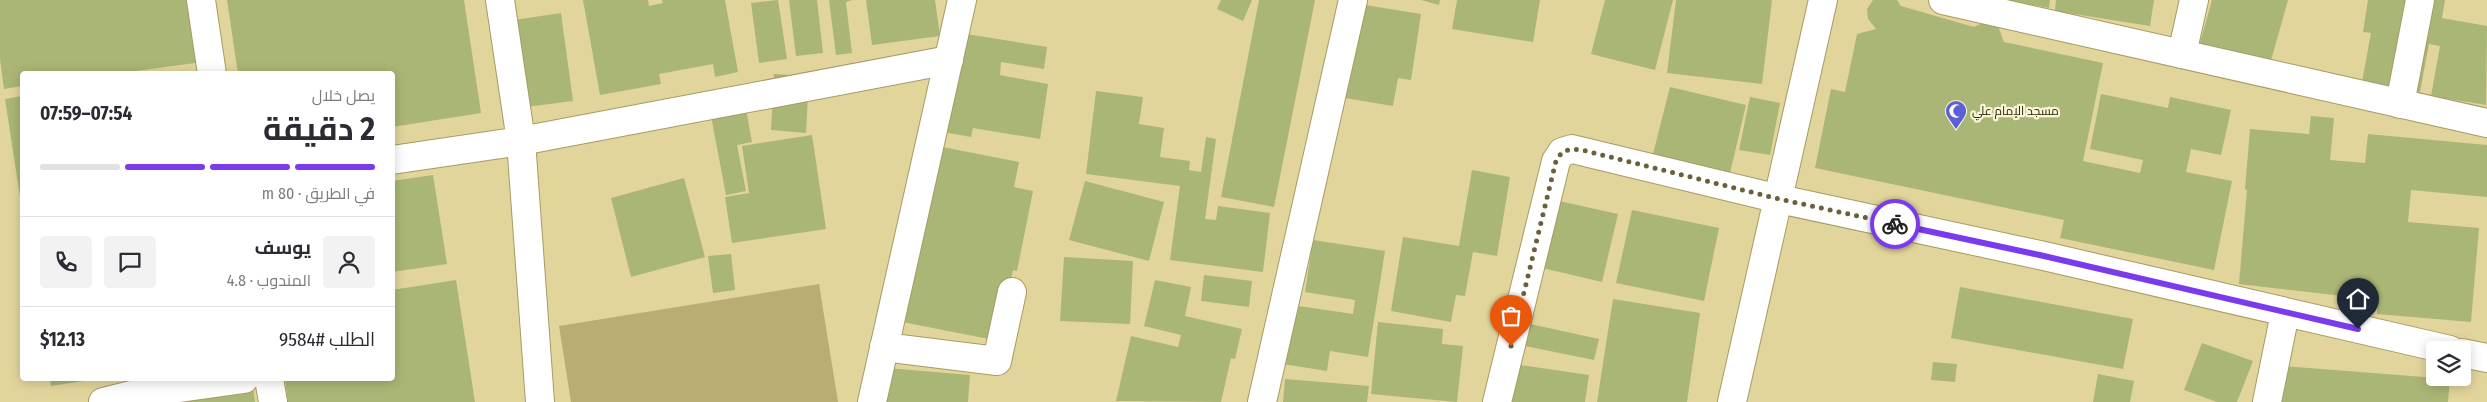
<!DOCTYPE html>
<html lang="ar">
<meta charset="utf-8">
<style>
:root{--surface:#fff;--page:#f2f2f3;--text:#2b2b33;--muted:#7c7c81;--line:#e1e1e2;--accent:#7c3aed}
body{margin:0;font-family:"Fira Sans Condensed",Cairo,sans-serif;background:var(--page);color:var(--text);direction:rtl;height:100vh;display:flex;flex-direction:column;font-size:19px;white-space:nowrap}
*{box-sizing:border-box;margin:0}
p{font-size:16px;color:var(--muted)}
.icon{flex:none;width:28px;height:28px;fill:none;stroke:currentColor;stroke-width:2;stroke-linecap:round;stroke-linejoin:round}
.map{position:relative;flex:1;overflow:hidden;direction:ltr}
.details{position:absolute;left:20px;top:71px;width:375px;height:310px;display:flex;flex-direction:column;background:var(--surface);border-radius:5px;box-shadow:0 2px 12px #0003;direction:rtl}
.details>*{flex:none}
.controls{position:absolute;left:2426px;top:341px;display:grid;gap:10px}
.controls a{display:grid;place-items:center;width:45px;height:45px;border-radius:5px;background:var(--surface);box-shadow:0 2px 12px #0003;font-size:25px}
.pin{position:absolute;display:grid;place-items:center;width:42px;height:42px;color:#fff;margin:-51px -21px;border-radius:50% 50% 50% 0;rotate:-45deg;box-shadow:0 0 5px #0007}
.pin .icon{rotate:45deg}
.courier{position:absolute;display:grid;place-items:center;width:50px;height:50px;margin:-25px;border:4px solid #7c3aed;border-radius:50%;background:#fff;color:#222;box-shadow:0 1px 6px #0007}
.head em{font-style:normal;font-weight:700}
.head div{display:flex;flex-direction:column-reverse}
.head{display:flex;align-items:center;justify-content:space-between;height:85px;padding:0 20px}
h1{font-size:32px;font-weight:700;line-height:38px}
.bar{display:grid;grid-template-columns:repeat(4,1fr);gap:8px 5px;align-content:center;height:60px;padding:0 20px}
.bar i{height:6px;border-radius:4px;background:var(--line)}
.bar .on{background:var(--accent)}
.bar p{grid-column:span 4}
.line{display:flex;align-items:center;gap:12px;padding:0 20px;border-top:1px solid var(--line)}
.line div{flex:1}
.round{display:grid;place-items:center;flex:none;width:52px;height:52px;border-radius:5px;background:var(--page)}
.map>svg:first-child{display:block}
.green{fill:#b9ad74}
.building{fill:#aab675}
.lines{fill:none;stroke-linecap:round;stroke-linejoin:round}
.minor-casing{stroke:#a79b63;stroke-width:30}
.minor{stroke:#fff;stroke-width:28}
.done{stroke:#68613d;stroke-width:5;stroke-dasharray:0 9}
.route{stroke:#7c3aed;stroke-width:6}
.labels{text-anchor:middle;stroke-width:4.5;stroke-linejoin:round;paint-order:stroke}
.poi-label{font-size:12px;fill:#27220b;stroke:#fcf6d9;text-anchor:start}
</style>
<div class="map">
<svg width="2487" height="402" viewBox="0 0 2487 402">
<rect width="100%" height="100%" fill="#e2d59b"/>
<polygon class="green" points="819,284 838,402 571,402 559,326"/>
<g class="building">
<polygon points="0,0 209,0 217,60 114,74 22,74 22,86 4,89 0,59"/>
<polygon points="227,0 464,0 481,113 392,127 392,74 238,74"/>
<polygon points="583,0 648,0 649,6 663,3 662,0 725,0 738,72 715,77 713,64 659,74 661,84 600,95"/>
<polygon points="778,0 787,59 759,63 751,3"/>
<polygon points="789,0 817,0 823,53 796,56"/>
<polygon points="829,0 852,0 846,2 852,53 836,55"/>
<polygon points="866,0 935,0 940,36 872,45"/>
<polygon points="1221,0 1252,0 1243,21 1217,9"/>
<polygon points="1259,0 1315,0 1274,207 1221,197"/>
<polygon points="1421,0 1440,0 1439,5"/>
<polygon points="1457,0 1540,0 1533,42 1452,29"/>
<polygon points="1605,0 1673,0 1655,70 1591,54"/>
<polygon points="1676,0 1772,0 1762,84 1667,73"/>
<polygon points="1873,0 1897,0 1901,6 1974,27 1982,23 1998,26 2004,42 2103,63 2083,161 2140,173 2143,160 2090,149 2101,94 2168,108 2170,97 2231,110 2221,155 2191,149 2186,172 2232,181 2214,270 2060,238 2064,220 1815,168 1831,89 1845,92 1857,34 1876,29 1868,19 1867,9"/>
<polygon points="2006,0 2050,0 2049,8"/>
<polygon points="2056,0 2154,0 2150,26 2055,11"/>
<polygon points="2212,0 2288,0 2270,64 2200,43"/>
<polygon points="2368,0 2445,0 2442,18 2487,26 2486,105 2431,96 2440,46 2429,44 2420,92 2362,82 2371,33 2363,32"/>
<polygon points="1359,4 1421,14 1411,80 1398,78 1393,106 1345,98"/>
<polygon points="561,13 573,101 526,107 514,20"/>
<polygon points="954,32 1047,47 1044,69 1001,62 1000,75 1048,84 1040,139 973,128 971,137 938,131"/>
<polygon points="774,74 809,76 806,133 771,130"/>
<polygon points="1670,87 1746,105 1730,173 1653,154"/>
<polygon points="1096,91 1143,97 1139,124 1164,128 1160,157 1190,161 1189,170 1201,172 1206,137 1216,139 1205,219 1216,220 1218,206 1270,213 1263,272 1170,260 1180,186 1086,174"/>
<polygon points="743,93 752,142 737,145 746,191 726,195 708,100"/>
<polygon points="22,96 22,203 21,203 5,99"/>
<polygon points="1750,97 1780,103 1770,155 1739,150"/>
<polygon points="2311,116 2334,118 2330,160 2365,163 2368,134 2487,145 2487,197 2411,190 2408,222 2479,228 2471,322 2377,314 2378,300 2239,284 2247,190 2245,189 2250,129 2309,134"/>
<polygon points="812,135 826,229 732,243 725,197 749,193 742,146"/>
<polygon points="927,144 1019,162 1014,187 1033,191 1017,271 1013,270 999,341 892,320"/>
<polygon points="1472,170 1510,177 1497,256 1473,252 1465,296 1456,295 1451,322 1391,311 1403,237 1459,246"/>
<polygon points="433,175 447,264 392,272 392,181"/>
<polygon points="684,178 705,257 631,277 611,198"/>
<polygon points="1085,181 1164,202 1149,261 1069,240"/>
<polygon points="1550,199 1618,214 1602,282 1534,266"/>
<polygon points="1632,210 1719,228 1704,301 1616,283"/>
<polygon points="1313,240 1385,251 1368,357 1330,351 1327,371 1283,364 1292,305 1353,314 1355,300 1305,292"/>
<polygon points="731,254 735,290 713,293 708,256"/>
<polygon points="1064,257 1133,261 1130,324 1060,321"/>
<polygon points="1204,275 1252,281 1249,307 1201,301"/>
<polygon points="456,280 475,402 288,402 285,379 392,379 392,290"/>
<polygon points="1155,280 1191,287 1185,316 1242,329 1235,359 1231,358 1221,402 1116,401 1131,336 1178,347 1181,335 1144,326"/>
<polygon points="1960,287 2133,319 2123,369 1951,338"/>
<polygon points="1613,299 1700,313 1687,402 1597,402"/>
<polygon points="1378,322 1443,329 1442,344 1463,346 1457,402 1371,394"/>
<polygon points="1530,324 1599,339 1594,360 1525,346"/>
<polygon points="2202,343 2253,361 2237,402 2217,402 2184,390"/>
<polygon points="1933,362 1957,364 1955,382 1931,380"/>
<polygon points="1513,364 1589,375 1585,402 1507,402"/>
<polygon points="2284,366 2450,379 2448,402 2281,402"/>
<polygon points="876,367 970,375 968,402 873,402"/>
<polygon points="2098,374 2134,381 2130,402 2093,402"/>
<polygon points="50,379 90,379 90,380 51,386"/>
<polygon points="1285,379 1369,386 1367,402 1283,402"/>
<polygon points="253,388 255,402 171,402"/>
</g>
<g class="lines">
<g class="minor-casing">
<g id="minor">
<polyline points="201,0 212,74"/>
<polyline points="500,0 521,141 540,402"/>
<polyline points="1943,0 2487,123"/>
<polyline points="2182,54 2194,0"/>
<polyline points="2400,104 2420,0"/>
<polyline points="392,160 521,141 949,60"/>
<polyline points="884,347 997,361 1012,292"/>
<polyline points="2462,353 2487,358"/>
<polyline points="269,379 273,402"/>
<polyline points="103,402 135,394 244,379"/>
<polyline points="872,402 962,0"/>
<polyline points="1262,402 1353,0"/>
<polyline points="1497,402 1556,161 1562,152 1572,149 1779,199 2044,256 2450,350"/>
<polyline points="1732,402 1823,0"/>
<polyline points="2267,402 2285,313"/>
</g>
</g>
<use href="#minor" class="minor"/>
</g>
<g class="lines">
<polyline class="done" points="1511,346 1556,161 1562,152 1572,149 1582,150 1779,199 1895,224"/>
<polyline class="route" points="1895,224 2044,256 2358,329"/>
</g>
<defs>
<g id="mosque-pin" transform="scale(1.125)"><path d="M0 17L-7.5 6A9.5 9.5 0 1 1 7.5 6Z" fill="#5c60d8" stroke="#fcf6d9"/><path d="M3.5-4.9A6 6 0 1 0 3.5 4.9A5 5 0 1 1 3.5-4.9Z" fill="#fff"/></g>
</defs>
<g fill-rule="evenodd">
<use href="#mosque-pin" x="1956" y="111"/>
</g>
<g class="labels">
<g class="poi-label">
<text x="1972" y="115">مسجد الإمام علي</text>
</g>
</g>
</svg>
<div class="controls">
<a><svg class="icon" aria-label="layers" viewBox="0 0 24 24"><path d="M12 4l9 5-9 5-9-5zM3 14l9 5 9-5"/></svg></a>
</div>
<div class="pin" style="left:1511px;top:346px;background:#ea580c"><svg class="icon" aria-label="bag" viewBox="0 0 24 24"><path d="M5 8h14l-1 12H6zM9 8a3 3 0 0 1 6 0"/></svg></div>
<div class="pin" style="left:2358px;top:329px;background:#1f2937"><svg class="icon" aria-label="home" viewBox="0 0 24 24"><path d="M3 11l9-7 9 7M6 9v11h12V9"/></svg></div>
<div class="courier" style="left:1895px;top:224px"><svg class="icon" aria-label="bike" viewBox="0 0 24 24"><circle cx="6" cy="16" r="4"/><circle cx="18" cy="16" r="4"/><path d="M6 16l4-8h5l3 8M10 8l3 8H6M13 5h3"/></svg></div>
<section class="details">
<div class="head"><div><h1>2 دقيقة</h1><p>يصل خلال</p></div><em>07:54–07:59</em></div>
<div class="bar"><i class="on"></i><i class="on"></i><i class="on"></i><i></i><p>في الطريق · 80 m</p></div>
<div class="line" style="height:90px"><a class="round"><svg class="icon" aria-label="person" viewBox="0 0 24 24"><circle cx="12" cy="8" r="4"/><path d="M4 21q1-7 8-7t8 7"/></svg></a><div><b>يوسف</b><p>المندوب · 4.8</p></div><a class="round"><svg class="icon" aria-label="chat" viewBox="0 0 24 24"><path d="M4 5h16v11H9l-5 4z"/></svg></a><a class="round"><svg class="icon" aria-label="phone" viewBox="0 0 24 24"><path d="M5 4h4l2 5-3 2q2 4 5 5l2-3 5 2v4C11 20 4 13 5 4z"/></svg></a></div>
<div class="line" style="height:65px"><div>الطلب #9584</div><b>$12.13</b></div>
</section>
</div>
